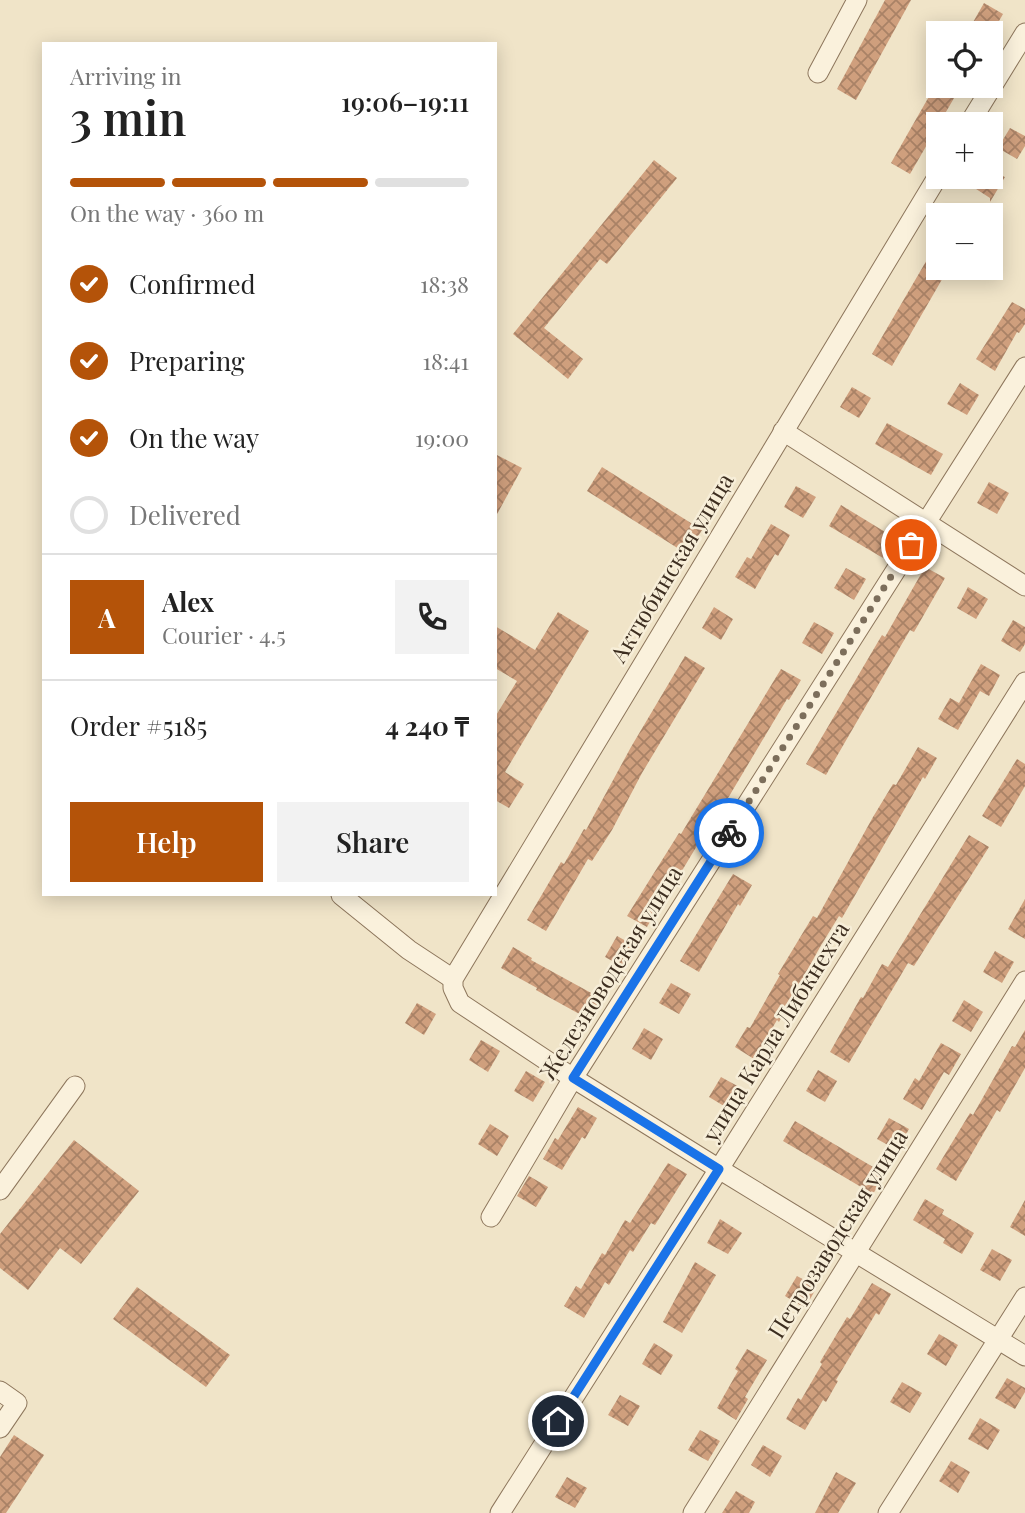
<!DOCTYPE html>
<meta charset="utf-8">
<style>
:root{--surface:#fff;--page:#f2f2f2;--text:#222;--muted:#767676;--line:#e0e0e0;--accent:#b45309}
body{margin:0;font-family:"Playfair Display",serif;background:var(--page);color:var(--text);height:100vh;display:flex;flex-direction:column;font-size:26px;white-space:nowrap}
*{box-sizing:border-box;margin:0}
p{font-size:23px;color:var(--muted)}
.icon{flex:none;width:38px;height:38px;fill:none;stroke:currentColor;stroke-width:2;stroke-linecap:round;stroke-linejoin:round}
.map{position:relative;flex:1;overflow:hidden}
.details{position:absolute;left:42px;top:42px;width:455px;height:854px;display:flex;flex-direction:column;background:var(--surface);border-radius:0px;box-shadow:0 4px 18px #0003}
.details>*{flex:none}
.buttons{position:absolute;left:926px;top:21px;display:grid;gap:14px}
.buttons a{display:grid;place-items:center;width:77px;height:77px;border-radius:0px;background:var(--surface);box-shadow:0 4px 18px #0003;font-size:35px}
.pin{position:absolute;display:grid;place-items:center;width:60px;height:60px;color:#fff;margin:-30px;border:4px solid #fff;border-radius:50%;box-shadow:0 2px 7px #0007}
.courier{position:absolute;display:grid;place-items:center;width:70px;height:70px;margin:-35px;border:5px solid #1a73e8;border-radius:50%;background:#fff;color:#222;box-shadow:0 2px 9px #0007}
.overview em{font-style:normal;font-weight:600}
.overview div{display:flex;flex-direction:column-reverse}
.overview{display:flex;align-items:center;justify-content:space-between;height:119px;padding:0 28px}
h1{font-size:46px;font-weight:600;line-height:52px}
.bar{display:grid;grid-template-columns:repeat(4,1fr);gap:10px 7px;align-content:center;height:84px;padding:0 28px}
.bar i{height:9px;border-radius:5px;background:var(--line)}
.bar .on{background:var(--accent)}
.bar p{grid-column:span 4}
.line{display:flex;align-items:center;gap:18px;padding:0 28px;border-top:2px solid var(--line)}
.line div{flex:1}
.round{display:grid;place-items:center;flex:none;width:74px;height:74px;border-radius:0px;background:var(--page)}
ol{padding:0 28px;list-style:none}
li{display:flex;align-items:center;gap:21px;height:77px}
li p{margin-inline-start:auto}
li .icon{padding:7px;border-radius:50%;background:var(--accent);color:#fff;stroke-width:4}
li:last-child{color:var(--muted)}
li i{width:38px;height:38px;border:4px solid var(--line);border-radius:50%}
.action{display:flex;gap:14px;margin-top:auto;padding:14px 28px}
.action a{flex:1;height:80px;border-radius:0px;background:var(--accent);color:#fff;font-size:28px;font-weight:600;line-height:80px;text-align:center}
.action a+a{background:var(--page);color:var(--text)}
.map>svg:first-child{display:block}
.building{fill:url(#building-cross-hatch)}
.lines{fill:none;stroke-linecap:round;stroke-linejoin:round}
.minor-casing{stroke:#8d765c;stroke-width:21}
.minor{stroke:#faf1dc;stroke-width:19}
.done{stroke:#7c6e5b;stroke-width:7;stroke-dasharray:0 12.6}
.route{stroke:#1a73e8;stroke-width:9}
.labels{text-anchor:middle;stroke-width:5;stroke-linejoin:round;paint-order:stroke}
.street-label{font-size:23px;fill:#3d2e20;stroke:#f7eed8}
</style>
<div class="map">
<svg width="1025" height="1513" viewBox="0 0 1025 1513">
<defs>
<pattern id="building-cross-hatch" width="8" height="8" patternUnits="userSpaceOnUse" patternTransform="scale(1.75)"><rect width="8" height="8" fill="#cf9f7d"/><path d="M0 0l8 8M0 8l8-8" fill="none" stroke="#a98266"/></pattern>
</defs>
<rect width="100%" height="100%" fill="#f0e4c8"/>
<g class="building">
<polygon points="885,0 911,0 856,100 837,89"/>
<polygon points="984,3 1003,14 991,35 972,24"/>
<polygon points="935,86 961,86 910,174 891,163"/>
<polygon points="1010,128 1025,136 1025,146 1017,159 998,148"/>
<polygon points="654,160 677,178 607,264 600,259 544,328 583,359 568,379 513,334"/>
<polygon points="990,170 1005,177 990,202 990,198 973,187 979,177 990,177"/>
<polygon points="928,258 938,263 938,268 948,269 892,366 872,354"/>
<polygon points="1012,302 1025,309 1025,324 1019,333 1017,332 995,371 976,359"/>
<polygon points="960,383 979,395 967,415 947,404"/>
<polygon points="852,387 871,398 859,418 840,407"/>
<polygon points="887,423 943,454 931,475 875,444"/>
<polygon points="495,454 522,468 495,518"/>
<polygon points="602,467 702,530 687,554 587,491"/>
<polygon points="989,482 1009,493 997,514 977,503"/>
<polygon points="796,486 816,497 803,518 784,507"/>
<polygon points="841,505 895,538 883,558 829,526"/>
<polygon points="771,524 790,535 778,556 775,554 755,589 735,577 747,557 751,559"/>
<polygon points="925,567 945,578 914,632 910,630 826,775 806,764 882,635 885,637"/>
<polygon points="846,568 866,579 854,600 834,588"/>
<polygon points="968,587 988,599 976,619 957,608"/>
<polygon points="714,607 733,619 721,640 702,628"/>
<polygon points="558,612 589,631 505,772 524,784 509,808 495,800 495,717 517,681 495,668 495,626 535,650"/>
<polygon points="1013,620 1025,627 1025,644 1020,652 1001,641"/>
<polygon points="814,622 834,633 822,654 802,643"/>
<polygon points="685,656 705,668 642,773 612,830 592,861 588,859 546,931 527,920 561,862 564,864 584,829 586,830 631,747"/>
<polygon points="981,664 1000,675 989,696 980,691 958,730 938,719 950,698 959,703"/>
<polygon points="781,669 801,680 789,700 787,699 706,835 704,834 668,894 666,893 647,927 627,916 679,833 681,834"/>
<polygon points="918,747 937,758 925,779 923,777 842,918 839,916 820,947 779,1022 777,1020 754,1059 735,1047 747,1027 750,1028 780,975 778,974 813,916 817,918 873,817 893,784 896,785"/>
<polygon points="1017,759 1025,764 1025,786 1001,827 982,816"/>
<polygon points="969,835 989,847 914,966 908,963 849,1063 830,1052 861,997 863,998 882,964 888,967"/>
<polygon points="733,874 752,885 740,906 738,904 699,972 680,961"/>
<polygon points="1025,899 1025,939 1008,929"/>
<polygon points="617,936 637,947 625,968 605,957"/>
<polygon points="513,947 532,958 531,960 604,1000 592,1021 536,990 537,988 501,968"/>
<polygon points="995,951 1014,962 1002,983 983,972"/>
<polygon points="671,983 691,994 679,1014 659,1003"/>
<polygon points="964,1000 983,1012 971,1032 952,1021"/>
<polygon points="417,1003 436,1014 424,1035 405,1023"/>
<polygon points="644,1028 663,1039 651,1060 632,1049"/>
<polygon points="1025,1030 1025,1068 1000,1112 997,1110 956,1181 936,1169 970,1113 973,1115 1012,1046 1015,1047"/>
<polygon points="481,1040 500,1051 488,1072 469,1060"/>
<polygon points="941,1043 961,1054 949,1075 944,1072 922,1110 903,1099 915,1078 919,1081"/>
<polygon points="818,1070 837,1081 825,1102 806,1091"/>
<polygon points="526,1071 545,1082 533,1102 514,1091"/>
<polygon points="721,1077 741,1088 729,1109 709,1097"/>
<polygon points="578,1107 597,1118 585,1139 582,1137 562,1170 543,1159 555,1138 558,1140"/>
<polygon points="889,1118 909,1129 897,1150 877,1139"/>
<polygon points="795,1121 885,1174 873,1194 783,1141"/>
<polygon points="490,1124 509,1136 497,1156 478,1144"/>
<polygon points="74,1140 139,1191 81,1264 60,1248 28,1290 0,1268 0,1234"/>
<polygon points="668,1163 687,1174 655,1225 651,1223 633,1252 630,1250 609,1285 605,1282 584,1318 564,1306 576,1286 581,1289 602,1253 605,1255 625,1220 630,1223"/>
<polygon points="529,1176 548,1187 536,1207 517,1196"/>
<polygon points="925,1199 944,1210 942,1214 974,1233 962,1254 943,1243 945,1239 913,1220"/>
<polygon points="1025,1200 1025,1236 1010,1227"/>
<polygon points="720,1219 742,1233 728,1254 707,1243"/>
<polygon points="992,1249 1012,1260 1000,1281 980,1270"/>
<polygon points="695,1262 716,1275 682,1333 663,1322"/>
<polygon points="797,1276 817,1287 805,1308 785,1296"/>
<polygon points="872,1283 891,1294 879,1315 876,1313 836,1380 838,1381 826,1402 823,1400 805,1430 786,1419 798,1398 801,1400 822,1364 820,1362 847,1317 850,1319"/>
<polygon points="137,1287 230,1355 206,1387 113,1319"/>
<polygon points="939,1334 958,1345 946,1366 927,1354"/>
<polygon points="654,1343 673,1355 661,1375 642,1364"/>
<polygon points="747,1349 767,1360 745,1397 748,1399 736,1420 717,1408 738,1371 735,1369"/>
<polygon points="1007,1378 1025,1388 1025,1392 1015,1409 995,1398"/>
<polygon points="902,1382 922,1393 910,1413 890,1402"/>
<polygon points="620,1395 640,1406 628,1426 608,1415"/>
<polygon points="980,1418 1000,1430 988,1450 968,1439"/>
<polygon points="700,1430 720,1441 708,1461 688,1450"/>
<polygon points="14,1435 44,1455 6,1513 0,1513 0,1457"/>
<polygon points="763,1445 782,1456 770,1477 751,1465"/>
<polygon points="951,1461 970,1472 958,1493 939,1481"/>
<polygon points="836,1472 856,1483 838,1513 815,1513"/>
<polygon points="567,1477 587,1488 575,1508 555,1497"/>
<polygon points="736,1491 755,1502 749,1513 722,1513"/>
</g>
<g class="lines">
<g class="minor-casing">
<g id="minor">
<polyline points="818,73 857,0"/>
<polyline points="969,124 1025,33"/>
<polyline points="938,176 453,979 453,988 460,1003 573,1078 719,1169 1025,1356"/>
<polyline points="783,431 1025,586"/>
<polyline points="341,895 409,950 453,979"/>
<polyline points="0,1190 75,1086"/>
<polyline points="491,1217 573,1078 1025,367"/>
<polyline points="0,1391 17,1403 0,1428"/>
<polyline points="500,1513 719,1169 1025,682"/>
<polyline points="693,1513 1025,981"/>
<polyline points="888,1513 1025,1297"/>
</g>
</g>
<use href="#minor" class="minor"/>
</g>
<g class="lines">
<polyline class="done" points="729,833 911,545"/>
<polyline class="route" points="558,1421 719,1169 573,1078 729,833"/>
</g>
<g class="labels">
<g class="street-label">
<text transform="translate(672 568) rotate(-59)" y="8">Актюбинская улица</text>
<text transform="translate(611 973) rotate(-58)" y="8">Железноводская улица</text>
<text transform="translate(776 1032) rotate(-58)" y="8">улица Карла Либкнехта</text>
<text transform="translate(838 1234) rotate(-58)" y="8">Петрозаводская улица</text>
</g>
</g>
</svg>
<div class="buttons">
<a><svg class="icon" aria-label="locate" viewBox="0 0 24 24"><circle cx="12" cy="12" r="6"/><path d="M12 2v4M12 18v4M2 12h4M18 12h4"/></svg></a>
<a>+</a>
<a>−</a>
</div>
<div class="pin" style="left:911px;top:545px;background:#ea580c"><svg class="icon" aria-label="bag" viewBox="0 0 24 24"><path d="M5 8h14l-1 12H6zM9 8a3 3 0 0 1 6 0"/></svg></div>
<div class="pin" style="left:558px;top:1421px;background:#1f2937"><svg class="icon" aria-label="home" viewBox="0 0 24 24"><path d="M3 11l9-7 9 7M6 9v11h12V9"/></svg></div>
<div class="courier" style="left:729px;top:833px"><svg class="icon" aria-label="bike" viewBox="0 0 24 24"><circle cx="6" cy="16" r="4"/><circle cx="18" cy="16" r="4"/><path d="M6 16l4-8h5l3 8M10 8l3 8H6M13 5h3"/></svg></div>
<section class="details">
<div class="overview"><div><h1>3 min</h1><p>Arriving in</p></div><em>19:06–19:11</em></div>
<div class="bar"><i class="on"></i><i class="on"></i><i class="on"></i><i></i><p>On the way · 360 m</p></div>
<ol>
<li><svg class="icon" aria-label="check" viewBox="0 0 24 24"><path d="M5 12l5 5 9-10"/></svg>Confirmed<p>18:38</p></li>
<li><svg class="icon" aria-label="check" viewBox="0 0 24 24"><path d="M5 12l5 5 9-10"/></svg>Preparing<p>18:41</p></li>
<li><svg class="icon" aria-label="check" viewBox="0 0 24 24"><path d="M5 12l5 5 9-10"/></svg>On the way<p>19:00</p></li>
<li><i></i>Delivered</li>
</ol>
<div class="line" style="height:126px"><b class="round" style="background:var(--accent);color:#fff">A</b><div><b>Alex</b><p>Courier · 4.5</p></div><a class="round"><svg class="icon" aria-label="phone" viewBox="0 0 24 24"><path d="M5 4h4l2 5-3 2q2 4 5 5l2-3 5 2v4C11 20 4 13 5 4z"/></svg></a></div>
<div class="line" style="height:91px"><div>Order #5185</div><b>4 240 ₸</b></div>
<div class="action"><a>Help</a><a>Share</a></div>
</section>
</div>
